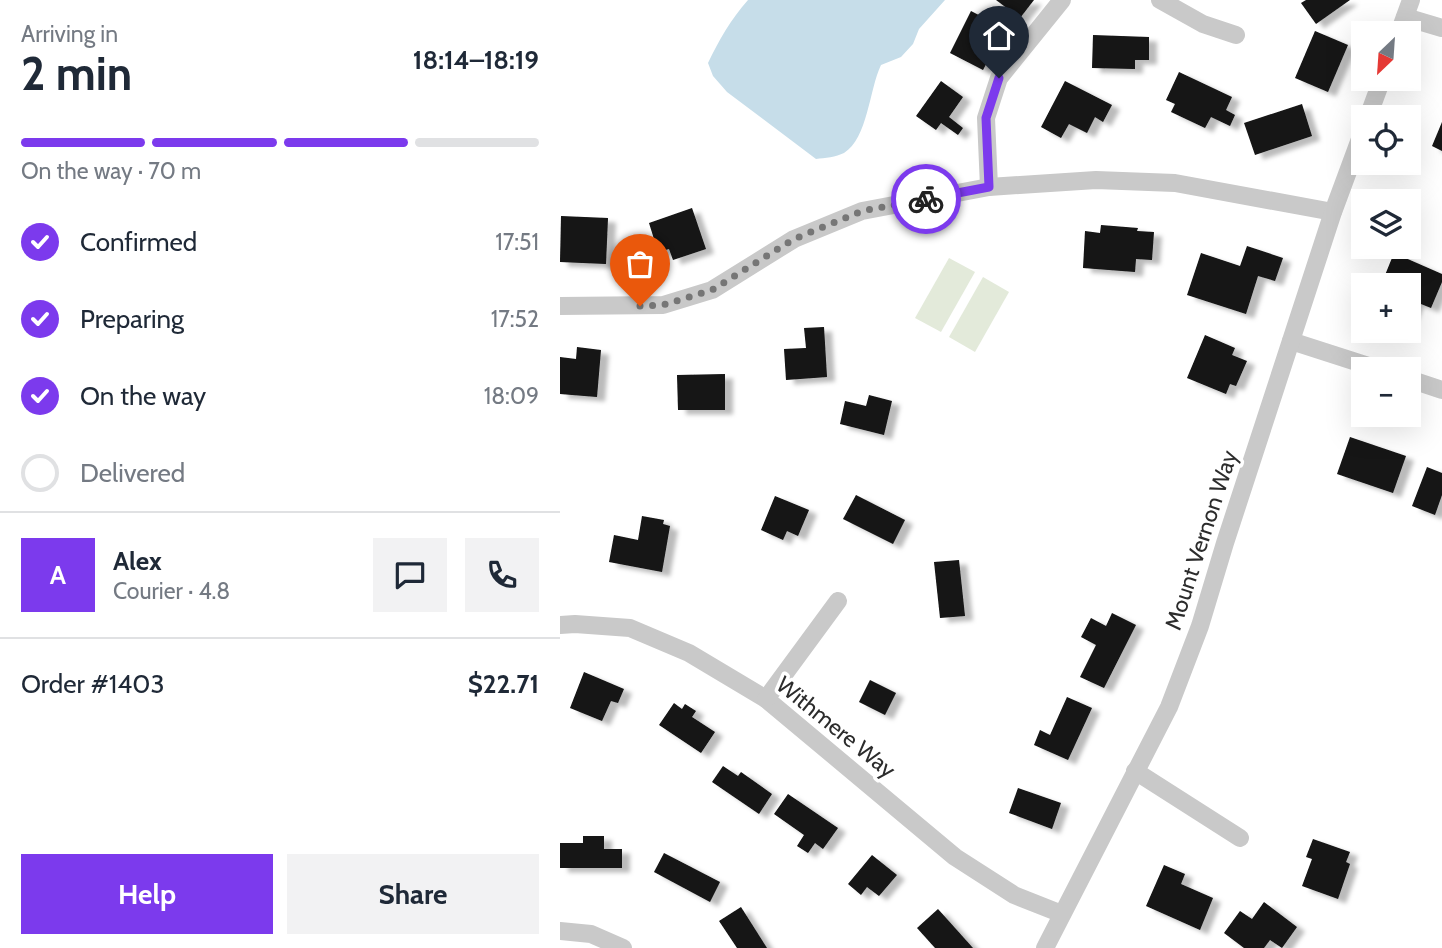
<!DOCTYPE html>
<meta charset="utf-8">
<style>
:root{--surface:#fff;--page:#f2f2f3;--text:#1f2937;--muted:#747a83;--line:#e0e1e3;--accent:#7c3aed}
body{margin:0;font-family:Cabin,sans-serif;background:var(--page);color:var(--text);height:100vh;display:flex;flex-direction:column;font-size:26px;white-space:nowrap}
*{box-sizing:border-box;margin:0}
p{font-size:23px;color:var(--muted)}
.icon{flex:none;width:38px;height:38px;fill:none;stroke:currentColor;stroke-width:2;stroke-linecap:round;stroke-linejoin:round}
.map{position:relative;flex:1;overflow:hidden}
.drawer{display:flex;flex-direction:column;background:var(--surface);width:560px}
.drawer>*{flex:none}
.needle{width:46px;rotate:205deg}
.fabs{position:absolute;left:791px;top:21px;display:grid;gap:14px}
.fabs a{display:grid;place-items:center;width:70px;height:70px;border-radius:0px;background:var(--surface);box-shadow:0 7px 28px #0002;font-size:35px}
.pin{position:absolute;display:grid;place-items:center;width:60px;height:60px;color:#fff;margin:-72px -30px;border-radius:50% 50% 50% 0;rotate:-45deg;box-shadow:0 0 7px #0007}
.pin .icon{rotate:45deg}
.courier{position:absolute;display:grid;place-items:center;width:70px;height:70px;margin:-35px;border:5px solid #7c3aed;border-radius:50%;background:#fff;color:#222;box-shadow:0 2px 9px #0007}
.summary em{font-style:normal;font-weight:700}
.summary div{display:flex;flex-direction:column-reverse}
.summary{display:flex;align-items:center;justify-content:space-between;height:119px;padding:0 21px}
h1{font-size:46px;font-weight:700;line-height:52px}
.bar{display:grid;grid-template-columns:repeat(4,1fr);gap:10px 7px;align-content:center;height:84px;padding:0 21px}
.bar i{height:9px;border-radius:5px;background:var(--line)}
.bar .selected{background:var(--accent)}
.bar p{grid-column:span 4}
.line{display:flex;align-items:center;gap:18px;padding:0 21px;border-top:2px solid var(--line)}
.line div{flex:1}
.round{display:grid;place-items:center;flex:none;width:74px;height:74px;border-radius:0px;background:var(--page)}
ol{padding:0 21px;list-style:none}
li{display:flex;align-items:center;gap:21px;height:77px}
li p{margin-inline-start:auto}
li .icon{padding:7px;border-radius:50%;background:var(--accent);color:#fff;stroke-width:4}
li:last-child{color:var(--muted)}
li i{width:38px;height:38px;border:4px solid var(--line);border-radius:50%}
.primary-button{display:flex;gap:14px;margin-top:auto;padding:14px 21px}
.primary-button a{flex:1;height:80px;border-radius:0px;background:var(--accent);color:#fff;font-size:28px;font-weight:700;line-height:80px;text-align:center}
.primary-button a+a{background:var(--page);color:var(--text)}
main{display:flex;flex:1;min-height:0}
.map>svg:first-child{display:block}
.green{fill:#e3eada}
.water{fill:#c6dde9}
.building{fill:#131313;filter:url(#shadow)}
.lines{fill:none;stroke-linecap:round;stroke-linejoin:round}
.minor{stroke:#c9c9c9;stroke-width:18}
.done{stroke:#767676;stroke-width:7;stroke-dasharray:0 12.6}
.route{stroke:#7c3aed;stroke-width:9}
.labels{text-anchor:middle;stroke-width:7;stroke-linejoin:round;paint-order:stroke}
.street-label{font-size:23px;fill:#2c2c2c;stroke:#fff}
</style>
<main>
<section class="drawer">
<div class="summary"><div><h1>2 min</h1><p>Arriving in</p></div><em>18:14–18:19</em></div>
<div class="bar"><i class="selected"></i><i class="selected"></i><i class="selected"></i><i></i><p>On the way · 70 m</p></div>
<ol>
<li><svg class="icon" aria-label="check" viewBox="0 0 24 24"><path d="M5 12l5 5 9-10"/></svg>Confirmed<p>17:51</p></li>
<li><svg class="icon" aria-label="check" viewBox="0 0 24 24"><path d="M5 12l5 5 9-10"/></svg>Preparing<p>17:52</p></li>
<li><svg class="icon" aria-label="check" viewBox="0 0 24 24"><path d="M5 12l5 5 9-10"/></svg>On the way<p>18:09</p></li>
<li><i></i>Delivered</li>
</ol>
<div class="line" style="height:126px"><b class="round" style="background:var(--accent);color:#fff">A</b><div><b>Alex</b><p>Courier · 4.8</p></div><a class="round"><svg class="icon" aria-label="chat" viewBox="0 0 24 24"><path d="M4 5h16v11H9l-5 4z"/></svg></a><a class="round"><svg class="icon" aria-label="phone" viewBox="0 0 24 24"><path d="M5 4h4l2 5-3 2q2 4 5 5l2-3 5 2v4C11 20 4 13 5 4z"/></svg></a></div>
<div class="line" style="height:91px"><div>Order #1403</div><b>$22.71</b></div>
<div class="primary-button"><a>Help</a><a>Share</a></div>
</section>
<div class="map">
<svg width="882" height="948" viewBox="0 0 882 948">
<defs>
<filter id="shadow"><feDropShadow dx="8" dy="4.5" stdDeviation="2" flood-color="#0004"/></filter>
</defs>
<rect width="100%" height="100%" fill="#fff"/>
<g class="green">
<polygon points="389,258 415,272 381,332 355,318"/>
<polygon points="423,277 449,292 415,352 389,337"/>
</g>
<path class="water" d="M188,0H385L359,29L353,44L341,57L321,65C309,90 308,138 284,153C276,157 265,158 256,159L167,92L153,76L148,63C159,40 171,19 188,0Z"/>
<g class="building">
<polygon points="436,0 474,0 460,18"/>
<polygon points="746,0 790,0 756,24 741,3"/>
<polygon points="411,11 436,24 433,29 442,34 423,70 390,53"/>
<polygon points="755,31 788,45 768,92 735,78"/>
<polygon points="533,35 589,37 589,60 575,60 575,69 532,68"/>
<polygon points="619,72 672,97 666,110 675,115 670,126 651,117 645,128 611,112 615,104 606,100"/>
<polygon points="381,81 403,97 389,117 403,128 398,135 381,123 376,130 356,116"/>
<polygon points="505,81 552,105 543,122 535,117 527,133 509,124 501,138 481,127"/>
<polygon points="742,104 752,136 695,155 684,123"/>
<polygon points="882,122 882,151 872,146"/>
<polygon points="132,208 146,249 113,260 109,249 98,252 89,223"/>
<polygon points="1,216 48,218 46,264 0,262"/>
<polygon points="541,225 578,228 577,231 594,232 592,260 576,259 575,272 523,268 525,231 540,233"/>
<polygon points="687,246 723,258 715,281 698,276 686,314 627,295 641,253 680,266"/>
<polygon points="834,253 882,274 882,282 871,308 856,302 849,319 849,285 831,285 831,283 823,280"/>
<polygon points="264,327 267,377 226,380 224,349 246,348 244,328"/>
<polygon points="645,335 675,348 672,355 687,361 676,386 670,384 666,394 627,378"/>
<polygon points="17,347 41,350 37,397 0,394 0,357 16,359"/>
<polygon points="165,374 165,410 118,410 117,375"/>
<polygon points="309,395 332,401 324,435 280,424 285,401 306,406"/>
<polygon points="790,437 846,456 833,493 777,474"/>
<polygon points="867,467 882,473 882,495 875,515 852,506"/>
<polygon points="296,495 345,520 333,544 283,519"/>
<polygon points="215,496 249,510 238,536 227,531 223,540 201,530"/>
<polygon points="82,516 104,520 103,524 110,526 102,572 49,562 54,535 78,540"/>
<polygon points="399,560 405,616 380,618 374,562"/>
<polygon points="552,613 576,625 544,688 520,677 536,645 521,637 531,618 546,626"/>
<polygon points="24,672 64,689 58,703 51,701 42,721 10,708"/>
<polygon points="310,680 336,693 325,715 299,702"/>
<polygon points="507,697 532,708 508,760 474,745 480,730 490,735"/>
<polygon points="114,703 122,709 125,704 136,711 132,717 155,732 141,753 99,725"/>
<polygon points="163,766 178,776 181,772 212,794 199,814 152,782"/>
<polygon points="458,788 501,803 492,829 449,813"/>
<polygon points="228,794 278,828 263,849 255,843 248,853 237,846 244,835 214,814"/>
<polygon points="23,836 44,836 44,849 62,849 62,868 0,868 0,843 23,843"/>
<polygon points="753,839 790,852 786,862 790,864 778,899 742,886 752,859 746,857"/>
<polygon points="104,853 160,882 150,902 94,872"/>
<polygon points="312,855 337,875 319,896 307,887 301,895 288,884"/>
<polygon points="604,865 625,874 621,884 653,898 640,930 586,906"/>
<polygon points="704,902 737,927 722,948 710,940 704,948 684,948 664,933 680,911 692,919"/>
<polygon points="181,907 207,948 177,948 159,921"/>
<polygon points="378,909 413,948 375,948 357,928"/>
</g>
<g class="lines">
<g class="minor">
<polyline points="600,0 643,24 676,35"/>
<polyline points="845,17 882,28"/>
<polyline points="839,33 851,0"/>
<polyline points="808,117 822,79"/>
<polyline points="429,187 426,118 439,78 502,0"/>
<polyline points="0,306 103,305 152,290 234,239 302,211 429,187 536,180 615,183 773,212"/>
<polyline points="731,341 818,369"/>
<polyline points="849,379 882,390"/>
<polyline points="0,625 15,624 70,628 129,653 206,699 395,857 454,895 502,914"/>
<polyline points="206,699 278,601"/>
<polyline points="575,771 680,838"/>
<polyline points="0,931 31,934 63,948"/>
<polyline points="485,948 609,707 640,626 665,543 773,212 803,131"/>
</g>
</g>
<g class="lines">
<polyline class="done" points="80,306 103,305 152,290 234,239 302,211 366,199"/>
<polyline class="route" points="366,199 429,187 426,118 439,78"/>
</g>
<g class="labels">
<g class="street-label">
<text transform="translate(641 540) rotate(-72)" y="8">Mount Vernon Way</text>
<text transform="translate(276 727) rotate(39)" y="8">Withmere Way</text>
</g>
</g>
</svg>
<div class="fabs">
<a><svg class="needle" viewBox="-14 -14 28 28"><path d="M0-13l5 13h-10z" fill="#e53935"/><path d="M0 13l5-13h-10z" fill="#747a83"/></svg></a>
<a><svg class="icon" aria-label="locate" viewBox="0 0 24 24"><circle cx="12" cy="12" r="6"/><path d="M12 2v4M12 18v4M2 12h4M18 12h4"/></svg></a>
<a><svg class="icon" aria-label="layers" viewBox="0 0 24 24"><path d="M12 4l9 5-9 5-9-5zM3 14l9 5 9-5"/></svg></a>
<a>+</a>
<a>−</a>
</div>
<div class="pin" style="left:80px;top:306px;background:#ea580c"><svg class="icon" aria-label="bag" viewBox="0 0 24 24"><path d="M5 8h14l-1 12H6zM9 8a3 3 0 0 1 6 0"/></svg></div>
<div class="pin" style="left:439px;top:78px;background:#1f2937"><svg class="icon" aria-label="home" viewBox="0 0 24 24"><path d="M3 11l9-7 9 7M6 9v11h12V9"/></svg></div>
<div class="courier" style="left:366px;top:199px"><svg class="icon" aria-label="bike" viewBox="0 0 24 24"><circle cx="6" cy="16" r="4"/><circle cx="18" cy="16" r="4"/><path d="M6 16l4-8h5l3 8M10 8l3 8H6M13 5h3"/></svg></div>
</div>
</main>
